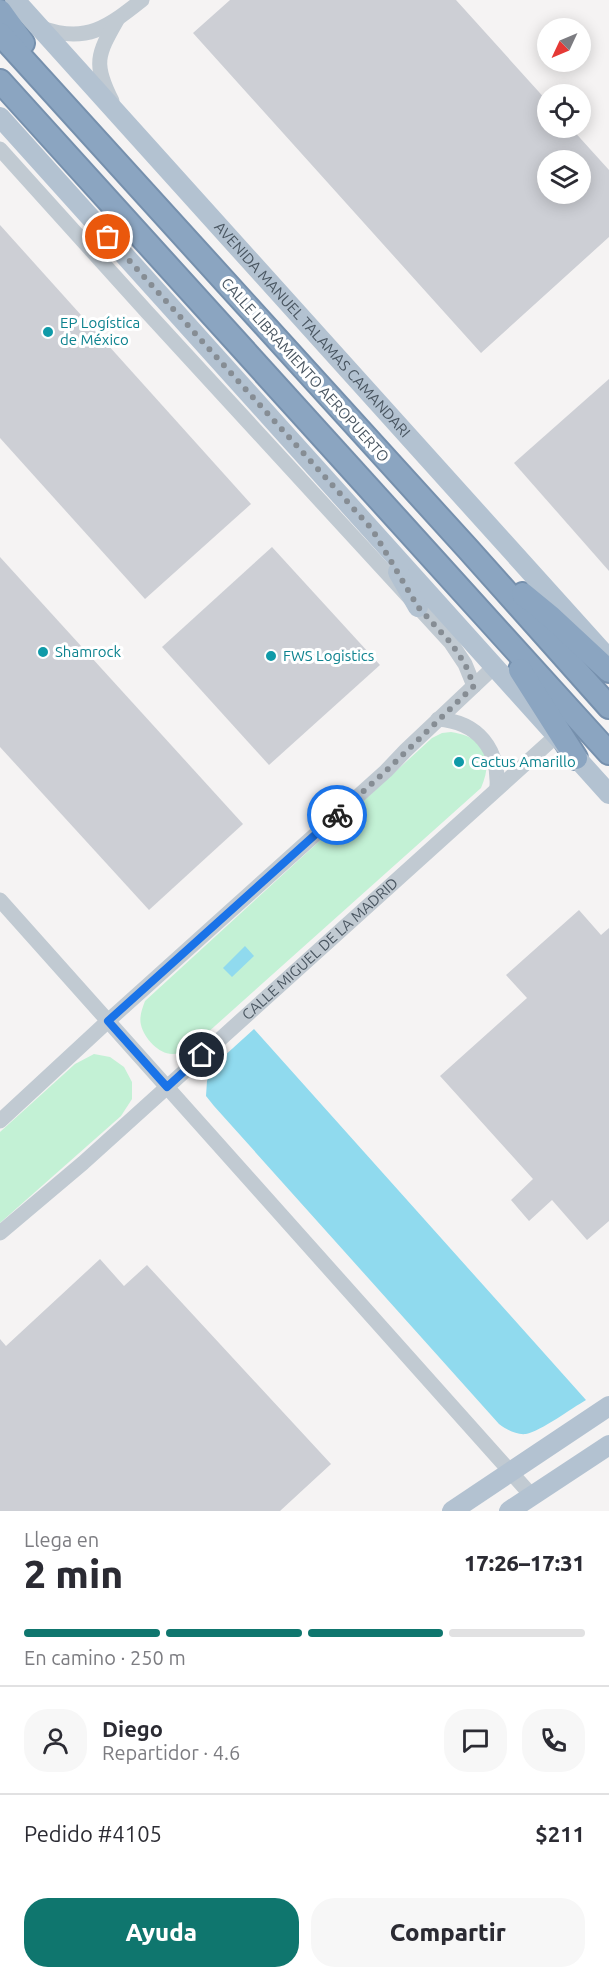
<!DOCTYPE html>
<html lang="es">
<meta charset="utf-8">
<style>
:root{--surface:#fff;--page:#f7f7f7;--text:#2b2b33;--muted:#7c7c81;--line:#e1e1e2;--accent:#0f766e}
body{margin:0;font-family:Ubuntu,sans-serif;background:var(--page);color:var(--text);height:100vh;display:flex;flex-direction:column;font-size:22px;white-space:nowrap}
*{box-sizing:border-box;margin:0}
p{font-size:20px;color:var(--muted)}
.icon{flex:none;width:33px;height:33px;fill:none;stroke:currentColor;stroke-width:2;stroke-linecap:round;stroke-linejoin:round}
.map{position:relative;height:1511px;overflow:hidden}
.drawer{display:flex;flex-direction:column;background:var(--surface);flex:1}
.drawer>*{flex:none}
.needle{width:39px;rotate:226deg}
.tools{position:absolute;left:537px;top:18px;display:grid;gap:12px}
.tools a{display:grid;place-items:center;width:54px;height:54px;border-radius:50%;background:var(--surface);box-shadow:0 3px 15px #0003;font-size:30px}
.pin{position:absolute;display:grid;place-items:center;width:51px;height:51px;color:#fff;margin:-26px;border:3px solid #fff;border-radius:50%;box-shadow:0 2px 6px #0007}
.courier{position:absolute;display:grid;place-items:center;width:60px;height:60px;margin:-30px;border:4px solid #1a73e8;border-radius:50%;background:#fff;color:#222;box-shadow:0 2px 8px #0007}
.overview em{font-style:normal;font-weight:800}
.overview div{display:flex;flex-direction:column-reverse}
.overview{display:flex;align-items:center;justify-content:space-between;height:102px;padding:0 24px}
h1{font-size:39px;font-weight:800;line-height:45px}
.bar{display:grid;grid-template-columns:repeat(4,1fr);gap:9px 6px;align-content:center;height:72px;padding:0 24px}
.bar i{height:8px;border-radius:4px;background:var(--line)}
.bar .active{background:var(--accent)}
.bar p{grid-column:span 4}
.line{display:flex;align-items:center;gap:15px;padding:0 24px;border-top:2px solid var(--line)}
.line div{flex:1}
.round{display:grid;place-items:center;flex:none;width:63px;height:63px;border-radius:24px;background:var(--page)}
.cta{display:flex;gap:12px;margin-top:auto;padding:12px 24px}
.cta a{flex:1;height:69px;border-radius:24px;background:var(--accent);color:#fff;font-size:24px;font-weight:800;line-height:69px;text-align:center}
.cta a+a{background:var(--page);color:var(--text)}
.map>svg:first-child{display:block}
.green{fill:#c3f1d5}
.water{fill:#90daee}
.building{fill:#cdcfd5;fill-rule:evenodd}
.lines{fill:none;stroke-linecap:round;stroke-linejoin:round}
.highway-casing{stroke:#7690ad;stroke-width:26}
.minor{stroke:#c1cad2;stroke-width:15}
.major{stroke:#b3c2d1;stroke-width:20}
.highway{stroke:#8ba5c1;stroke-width:22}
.done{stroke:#868d94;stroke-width:6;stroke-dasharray:0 10.8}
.route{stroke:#1a73e8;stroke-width:8}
.culture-dot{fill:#0f9aa8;stroke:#fff;stroke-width:2}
.labels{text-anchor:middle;stroke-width:6;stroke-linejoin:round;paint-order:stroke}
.culture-label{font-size:15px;fill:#0d838f;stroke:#fff;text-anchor:start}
.street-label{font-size:15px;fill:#4a5661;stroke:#fff}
</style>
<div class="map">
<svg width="609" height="1511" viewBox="0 0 609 1511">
<rect width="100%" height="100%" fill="#f5f3f3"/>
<g class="green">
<path d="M451,732C485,737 494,758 481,788L187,1051C183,1052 177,1054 172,1054C159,1054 144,1038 141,1025C139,1017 142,1009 145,1001L432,738L442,733Z"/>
<polygon points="94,1054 110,1057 124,1067 132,1082 132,1099 121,1116 0,1223 0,1132 75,1064"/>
</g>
<g class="water">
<polygon points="245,946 254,956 232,977 223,968"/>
<path d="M254,1029L586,1400C572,1408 541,1431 526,1434C516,1435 507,1430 499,1424L214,1106L206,1096L207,1081L212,1067Z"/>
</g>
<g class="building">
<path d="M230,0H456L548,102V128H571L609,170V237L481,353L193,33ZM548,160H580V194H548Z"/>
<polygon points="0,225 251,504 145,599 0,438"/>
<polygon points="609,379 609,571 514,463"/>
<polygon points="272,547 380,665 269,765 162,647"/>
<polygon points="0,557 243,824 149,910 0,747"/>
<polygon points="579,910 601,935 609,928 609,1221 587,1240 552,1200 529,1221 511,1200 533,1179 440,1076 527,998 506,975"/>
<polygon points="100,1259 124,1286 147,1265 331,1464 280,1511 0,1511 0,1339 6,1346"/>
</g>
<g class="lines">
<g class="highway-casing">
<g id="highway">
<polyline points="0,11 23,43"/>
<polyline points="0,34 468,549 609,707"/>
<polyline points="0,81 609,753"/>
<polyline points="523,594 551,617 609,671"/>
<polyline points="520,670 576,758"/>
</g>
</g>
<g class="minor">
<path d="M42,28C86,44 108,27 142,0"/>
<path d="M112,101C93,64 97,55 117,20"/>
<polyline points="0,149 147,312 451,643 465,664 474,686"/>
<path d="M438,719C478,722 499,749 497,787"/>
<polyline points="0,900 532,1496"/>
<polyline points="0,1121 108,1021 386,771 406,750 494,667"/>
<path id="s1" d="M0,1233L83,1163L556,736"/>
</g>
<g class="major">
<path id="s2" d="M15,0L609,659"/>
<polyline points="0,117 609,794"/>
<polyline points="398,572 418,607"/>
<polyline points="452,1511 609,1406"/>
<polyline points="509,1511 609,1445"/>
</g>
<use href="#highway" class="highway"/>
</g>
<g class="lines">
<polyline class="done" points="108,237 372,529 418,607 451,643 465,664 474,686 386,771 337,815"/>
<polyline class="route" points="202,1055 167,1087 108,1021 337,815"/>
</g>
<g class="culture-dot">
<circle cx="48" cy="332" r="6"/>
<circle cx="43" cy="652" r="6"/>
<circle cx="271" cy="656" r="6"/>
<circle cx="459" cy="762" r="6"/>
</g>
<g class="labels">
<g class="culture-label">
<text x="60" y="328">EP Logística<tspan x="60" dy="17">de México</tspan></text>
<text x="55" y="657">Shamrock</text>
<text x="283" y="661">FWS Logistics</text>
<text x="471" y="767">Cactus Amarillo</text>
</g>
<g class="street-label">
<text dy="5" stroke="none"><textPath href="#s2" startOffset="444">AVENIDA MANUEL TALAMAS CAMANDARI</textPath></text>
<text transform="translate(305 370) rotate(48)" y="5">CALLE LIBRAMIENTO AEROPUERTO</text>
<text dy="5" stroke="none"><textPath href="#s1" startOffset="428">CALLE MIGUEL DE LA MADRID</textPath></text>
</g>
</g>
</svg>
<div class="tools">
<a><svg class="needle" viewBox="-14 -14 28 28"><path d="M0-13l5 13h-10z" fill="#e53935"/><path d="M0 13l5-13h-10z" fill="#7c7c81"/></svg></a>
<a><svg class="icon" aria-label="locate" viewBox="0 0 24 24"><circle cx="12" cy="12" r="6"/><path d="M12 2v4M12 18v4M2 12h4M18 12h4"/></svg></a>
<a><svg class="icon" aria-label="layers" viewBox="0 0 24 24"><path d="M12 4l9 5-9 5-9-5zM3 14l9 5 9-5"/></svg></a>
</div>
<div class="pin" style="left:108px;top:237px;background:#ea580c"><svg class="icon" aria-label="bag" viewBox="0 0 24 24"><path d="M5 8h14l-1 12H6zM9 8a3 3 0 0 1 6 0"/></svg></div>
<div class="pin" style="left:202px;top:1055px;background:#1f2937"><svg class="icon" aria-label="home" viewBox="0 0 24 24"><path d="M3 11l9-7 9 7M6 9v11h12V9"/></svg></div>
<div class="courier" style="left:337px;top:815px"><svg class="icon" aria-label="bike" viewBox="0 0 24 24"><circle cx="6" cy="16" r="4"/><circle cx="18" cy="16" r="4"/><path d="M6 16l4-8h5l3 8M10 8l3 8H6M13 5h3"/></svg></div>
</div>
<section class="drawer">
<div class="overview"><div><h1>2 min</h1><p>Llega en</p></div><em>17:26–17:31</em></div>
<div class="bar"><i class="active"></i><i class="active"></i><i class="active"></i><i></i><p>En camino · 250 m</p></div>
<div class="line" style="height:108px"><a class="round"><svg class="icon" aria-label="person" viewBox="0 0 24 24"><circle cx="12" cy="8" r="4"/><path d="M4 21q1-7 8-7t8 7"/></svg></a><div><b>Diego</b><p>Repartidor · 4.6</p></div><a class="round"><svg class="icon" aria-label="chat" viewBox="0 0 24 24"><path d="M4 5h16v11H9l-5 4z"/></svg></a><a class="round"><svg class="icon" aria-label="phone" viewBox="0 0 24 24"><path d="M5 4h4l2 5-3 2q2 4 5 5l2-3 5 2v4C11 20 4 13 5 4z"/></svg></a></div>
<div class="line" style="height:78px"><div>Pedido #4105</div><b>$211</b></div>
<div class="cta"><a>Ayuda</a><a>Compartir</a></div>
</section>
